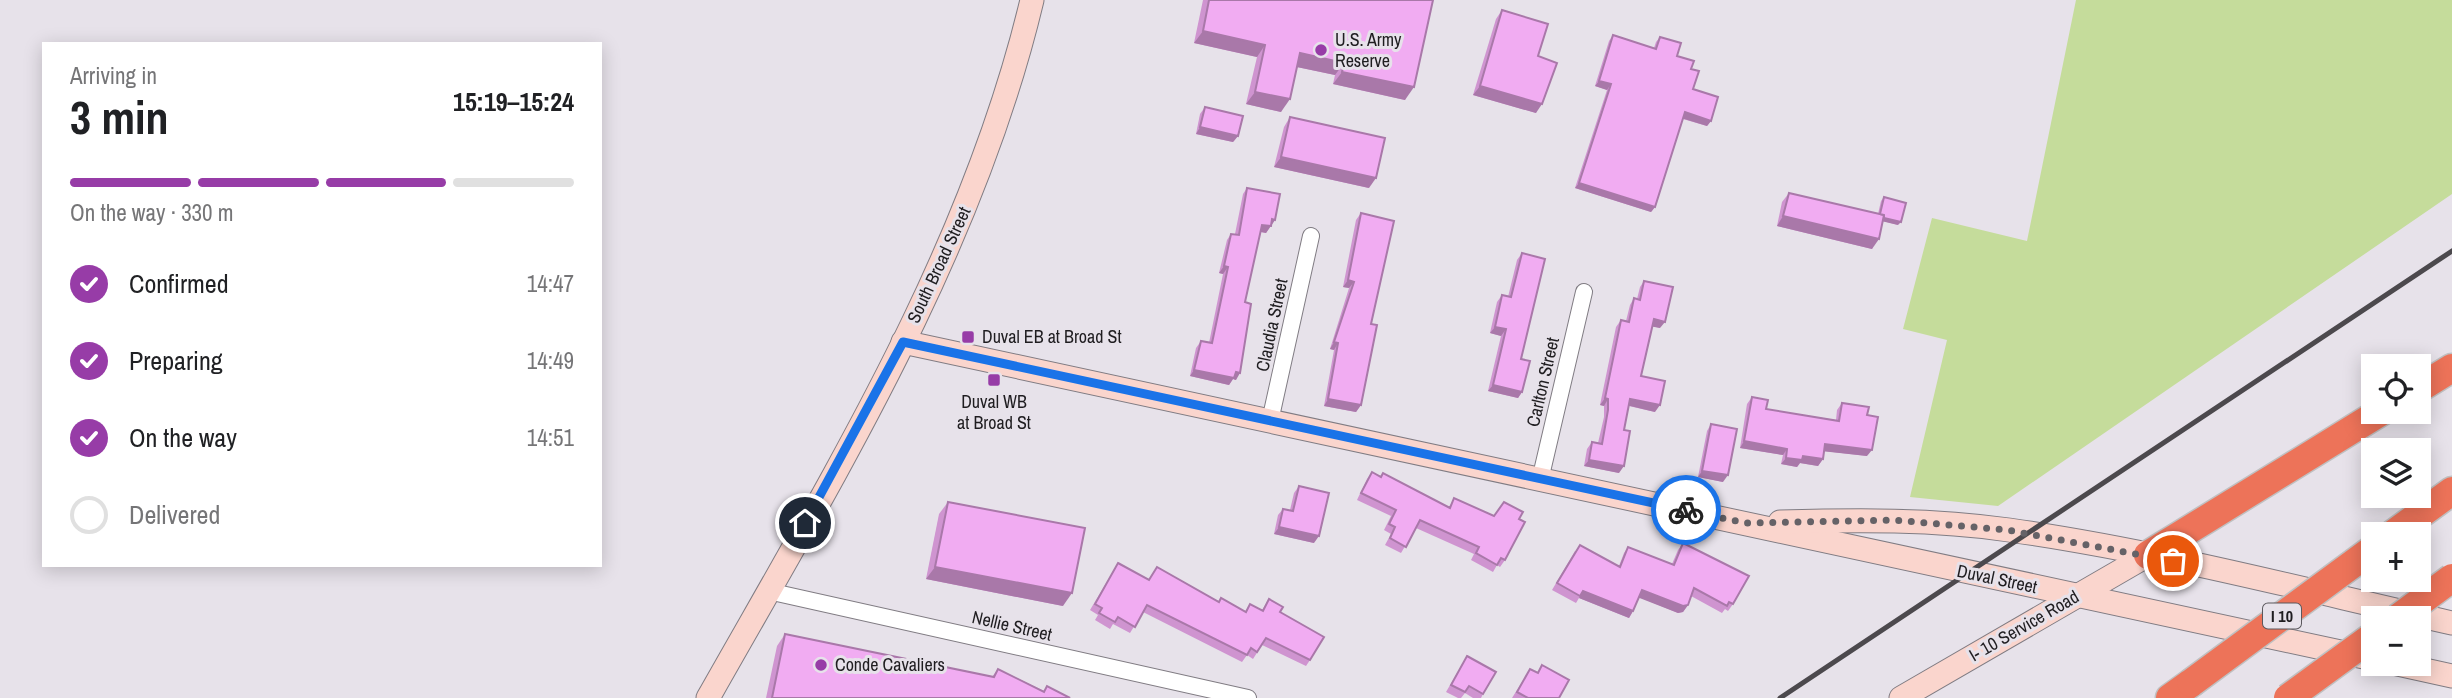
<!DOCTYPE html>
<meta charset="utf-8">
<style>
:root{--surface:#fff;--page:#f2f2f2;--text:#202124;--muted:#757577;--line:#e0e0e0;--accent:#973ca7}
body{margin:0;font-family:"Archivo Narrow",sans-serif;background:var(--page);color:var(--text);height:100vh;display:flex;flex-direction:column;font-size:26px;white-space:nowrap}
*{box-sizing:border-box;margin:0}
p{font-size:23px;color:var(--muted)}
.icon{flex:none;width:38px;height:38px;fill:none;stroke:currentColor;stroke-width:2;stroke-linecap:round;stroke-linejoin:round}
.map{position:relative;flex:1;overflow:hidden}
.sheet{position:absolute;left:42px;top:42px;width:560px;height:525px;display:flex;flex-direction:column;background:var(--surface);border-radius:0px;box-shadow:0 4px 18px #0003}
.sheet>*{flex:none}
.fabs{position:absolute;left:2361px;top:354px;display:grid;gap:14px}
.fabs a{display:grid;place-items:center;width:70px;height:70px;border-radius:0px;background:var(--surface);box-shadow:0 4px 18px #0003;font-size:35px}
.pin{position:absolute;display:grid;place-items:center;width:60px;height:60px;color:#fff;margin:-30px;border:4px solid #fff;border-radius:50%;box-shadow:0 2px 7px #0007}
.courier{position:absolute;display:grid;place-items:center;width:70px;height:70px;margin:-35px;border:5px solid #1a73e8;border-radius:50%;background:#fff;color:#222;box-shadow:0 2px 9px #0007}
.headline em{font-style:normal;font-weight:700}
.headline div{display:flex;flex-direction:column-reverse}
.headline{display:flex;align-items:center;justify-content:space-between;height:119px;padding:0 28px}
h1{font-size:46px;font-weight:700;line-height:52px}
.bar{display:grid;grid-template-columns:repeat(4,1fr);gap:10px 7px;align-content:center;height:84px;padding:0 28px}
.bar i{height:9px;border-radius:5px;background:var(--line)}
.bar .current{background:var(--accent)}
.bar p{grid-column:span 4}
ol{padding:0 28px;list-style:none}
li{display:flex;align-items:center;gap:21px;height:77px}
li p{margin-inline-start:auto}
li .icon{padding:7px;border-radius:50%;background:var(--accent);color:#fff;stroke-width:4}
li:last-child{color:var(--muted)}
li i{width:38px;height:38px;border:4px solid var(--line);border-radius:50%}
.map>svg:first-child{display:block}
.green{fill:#c5dc9b}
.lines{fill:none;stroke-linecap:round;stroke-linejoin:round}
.street-casing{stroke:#807c83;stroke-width:18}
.secondary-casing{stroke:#807c83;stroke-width:25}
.highway-casing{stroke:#c0c0c1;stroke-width:31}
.street{stroke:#fff;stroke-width:16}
.secondary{stroke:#fad5cd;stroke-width:23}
.highway{stroke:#ed7359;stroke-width:28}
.rail{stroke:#4c494d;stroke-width:5}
.highway-bridge-casing{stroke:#c0c0c1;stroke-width:31;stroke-linecap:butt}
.highway-bridge{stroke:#ed7359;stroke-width:28}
.wall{fill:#cf94d0}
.shaded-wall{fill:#a978a9}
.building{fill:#f1acf2;stroke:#a978a9;stroke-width:2}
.done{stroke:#656267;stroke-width:7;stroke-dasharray:0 12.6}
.route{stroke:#1a73e8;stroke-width:9}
.poi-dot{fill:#973ca7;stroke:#e7e2ea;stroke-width:2.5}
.labels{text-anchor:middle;stroke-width:6;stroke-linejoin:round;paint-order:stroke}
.shield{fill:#e7e2ea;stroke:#5b585d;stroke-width:2}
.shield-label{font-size:16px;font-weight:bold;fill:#1f1d20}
.poi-label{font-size:18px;fill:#1f1d20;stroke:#e7e2ea;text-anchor:start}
.street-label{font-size:18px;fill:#1f1d20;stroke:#e7e2ea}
</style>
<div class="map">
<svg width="2452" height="698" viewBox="0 0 2452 698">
<rect width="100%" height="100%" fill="#e7e2ea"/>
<polygon class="green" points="2076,0 2452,0 2452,194 1998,506 1910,497 1947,340 1903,329 1932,218 2027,241"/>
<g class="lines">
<g class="street-casing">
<g id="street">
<polyline points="1270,421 1311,236"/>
<polyline points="1540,480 1584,292"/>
<polyline points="768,591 1248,698"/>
</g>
</g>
<g class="secondary-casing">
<g id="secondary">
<polyline points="903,342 2373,659"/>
<path d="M1780,522C1856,520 1933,519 2009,530C2158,551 2305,590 2452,623"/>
<polyline points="2393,663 2452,676"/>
<path d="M708,698C834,475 972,252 1032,0"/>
<polyline points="1901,698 2148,555"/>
</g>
</g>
<g class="highway-casing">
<g id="highway">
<polyline points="2418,389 2452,368"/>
<polyline points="2393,534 2452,491"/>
<polyline points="2148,555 2382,411"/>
<polyline points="2170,698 2191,683"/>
</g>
</g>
<use href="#street" class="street"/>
<use href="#secondary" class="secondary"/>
<use href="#highway" class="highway"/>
<polyline class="rail" points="1780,698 2452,251"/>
<g class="highway-bridge-casing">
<g id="highway-bridge">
<polyline points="2398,618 2452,578"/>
<polyline points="2191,683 2373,549"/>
<polyline points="2288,698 2373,636"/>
</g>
</g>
<use href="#highway-bridge" class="highway-bridge"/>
</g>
<g class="wall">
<polygon points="1203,0 1433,0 1405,100 1333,84 1335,75 1297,67 1281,112 1246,104 1257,57 1194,43"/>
<polygon points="1502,10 1538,56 1536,113 1473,95 1496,19"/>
<polygon points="1613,35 1654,48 1656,42 1660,37 1677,56 1691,69 1693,89 1711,121 1707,126 1683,119 1655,207 1651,212 1575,188 1607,90 1595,86 1609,41"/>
<polygon points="1205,107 1238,136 1233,142 1196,134 1200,114"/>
<polygon points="1290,117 1369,188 1274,167 1284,127"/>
<polygon points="1247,188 1275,220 1266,233 1260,232 1245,302 1236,380 1233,379 1229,385 1190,376 1196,348 1201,341 1209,343 1223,274 1219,273 1227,240 1231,234 1235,234 1243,194"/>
<polygon points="1789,193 1878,214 1881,201 1884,197 1898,225 1883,221 1872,249 1777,226 1782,202"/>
<polygon points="1361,213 1371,324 1361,405 1356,412 1324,406 1334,350 1330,349 1349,288 1343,287 1356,220"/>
<polygon points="1522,253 1522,392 1518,398 1488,391 1501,336 1490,333 1497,302 1502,295 1508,297 1517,260"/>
<polygon points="1644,281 1660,328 1652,326 1641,376 1655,412 1629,406 1624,430 1619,473 1584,466 1587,449 1592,442 1598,443 1604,417 1604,406 1600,405 1616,327 1621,320 1626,321 1630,305 1634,298 1637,299 1640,287"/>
<polygon points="1752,397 1766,409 1836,420 1837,410 1842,403 1867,415 1867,456 1824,451 1823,459 1818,466 1800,463 1797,467 1781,464 1783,455 1740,448 1747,404"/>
<polygon points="1711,424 1723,482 1698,477 1707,431"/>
<polygon points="1372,472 1449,507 1454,498 1494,516 1519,519 1505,560 1500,567 1497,565 1493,572 1471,560 1474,554 1416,528 1401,553 1385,545 1391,534 1384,530 1391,516 1357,500 1367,479"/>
<polygon points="1299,486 1314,543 1274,534 1278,515 1283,509 1290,510 1294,493"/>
<polygon points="948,502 1063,606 926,579 939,514"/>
<polygon points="1683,543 1733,604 1728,611 1725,609 1722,613 1691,596 1688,605 1683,612 1678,613 1639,597 1633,611 1629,618 1579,598 1576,603 1552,590 1575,551 1619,566 1624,553 1628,547 1672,564 1678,550"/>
<polygon points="1118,563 1148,580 1157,567 1218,601 1245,612 1250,604 1262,610 1269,599 1280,612 1310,660 1306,666 1262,645 1253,659 1247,655 1242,662 1143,612 1130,633 1113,624 1110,629 1095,620 1098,615 1090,610"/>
<polygon points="785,634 992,677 998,669 1044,691 1047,686 1070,698 766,698 777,646"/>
<polygon points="1467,656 1483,694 1481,698 1473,698 1465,693 1461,698 1458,698 1446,692"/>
<polygon points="1542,665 1559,698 1512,698 1530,669 1537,673"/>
</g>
<g class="shaded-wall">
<polygon points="1203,31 1265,45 1257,57 1194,43"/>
<polygon points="1300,53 1344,63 1335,75 1292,66"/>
<polygon points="1342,72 1414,87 1405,100 1333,84"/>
<polygon points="1599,81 1611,84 1607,90 1595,86"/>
<polygon points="1480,86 1542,104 1536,113 1473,95"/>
<polygon points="1255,92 1290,99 1281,112 1246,104"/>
<polygon points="1685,112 1711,121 1707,126 1681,118"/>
<polygon points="1200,127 1238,136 1233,142 1196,134"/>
<polygon points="1281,157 1376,178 1369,188 1274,167"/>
<polygon points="1579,183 1655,207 1651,212 1575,188"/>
<polygon points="1783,216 1879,239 1872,249 1777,226"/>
<polygon points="1879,216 1901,222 1898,225 1877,220"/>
<polygon points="1272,219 1275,220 1266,233 1257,231 1262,225"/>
<polygon points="1224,266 1228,267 1223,274 1219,273"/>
<polygon points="1348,280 1354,282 1349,288 1343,287"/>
<polygon points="1654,319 1665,322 1660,328 1649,326"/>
<polygon points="1495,327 1506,329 1501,336 1490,333"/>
<polygon points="1334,342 1338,343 1334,350 1330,349"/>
<polygon points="1194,370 1240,373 1236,380 1233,379 1229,385 1190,376"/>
<polygon points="1493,385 1522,392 1518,398 1488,391"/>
<polygon points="1605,398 1608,399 1604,406 1600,405"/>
<polygon points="1328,399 1361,405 1356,412 1324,406"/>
<polygon points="1630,399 1660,405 1655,412 1626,405"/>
<polygon points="1744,441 1787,449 1783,455 1740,448"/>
<polygon points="1825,444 1872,450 1867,456 1821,451"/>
<polygon points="1803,456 1823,459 1818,466 1800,463 1797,467 1781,464 1786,458"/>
<polygon points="1589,460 1624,466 1619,473 1584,466"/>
<polygon points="1702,471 1728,475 1723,482 1698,477"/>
<polygon points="1279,527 1319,536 1314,543 1274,534"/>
<polygon points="935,567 1072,593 1063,606 926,579"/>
<polygon points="1642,590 1688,605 1683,612 1678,613 1637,597"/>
<polygon points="1583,591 1633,611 1629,618 1579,598"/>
</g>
<g class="building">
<polygon points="1209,0 1433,0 1414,87 1342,72 1344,63 1300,53 1290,99 1255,92 1265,45 1203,31"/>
<polygon points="1502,10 1548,24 1538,56 1557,63 1542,104 1480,86"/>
<polygon points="1613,35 1656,49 1660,37 1681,43 1677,56 1694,61 1691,69 1699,71 1693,89 1718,97 1711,121 1685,112 1655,207 1579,183 1611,84 1599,81"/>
<polygon points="1205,107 1243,116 1238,136 1200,127"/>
<polygon points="1290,117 1385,138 1376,178 1281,157"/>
<polygon points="1247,188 1280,194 1275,220 1272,219 1271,226 1262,225 1245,302 1251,304 1240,373 1236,372 1234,378 1194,370 1201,341 1212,343 1228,267 1224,266 1231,234 1239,235"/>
<polygon points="1789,193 1884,215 1879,239 1783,216"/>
<polygon points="1884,197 1906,203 1901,222 1884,218 1884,215 1880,214"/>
<polygon points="1361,213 1394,221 1371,324 1377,325 1361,405 1328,399 1338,343 1334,342 1354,282 1348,280"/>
<polygon points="1522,253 1545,259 1521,359 1530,361 1522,392 1493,385 1506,329 1495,327 1502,295 1511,297"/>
<polygon points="1644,281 1673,287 1665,322 1654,319 1641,376 1665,381 1660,405 1630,399 1624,430 1630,431 1624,466 1589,460 1592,442 1602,444 1608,410 1608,399 1605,398 1621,320 1629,322 1634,298 1640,300"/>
<polygon points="1752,397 1768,400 1766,409 1839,421 1842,403 1869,407 1867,415 1878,417 1872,450 1825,444 1823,459 1803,456 1802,460 1786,458 1787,449 1744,441"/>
<polygon points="1711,424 1737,429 1728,475 1702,471"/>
<polygon points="1372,472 1381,477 1383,473 1450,508 1454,498 1494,516 1504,502 1523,512 1519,519 1525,522 1505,560 1501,558 1497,565 1476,553 1479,547 1420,520 1406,547 1390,538 1395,527 1389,524 1396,510 1361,493"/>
<polygon points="1299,486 1329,493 1319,536 1279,527 1283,509 1293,511"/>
<polygon points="948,502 1085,528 1072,593 935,567"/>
<polygon points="1683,543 1749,576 1733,604 1729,602 1727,606 1694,588 1688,605 1683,606 1642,590 1633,611 1583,591 1580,596 1557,583 1580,545 1620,567 1628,547 1674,565"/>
<polygon points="1118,563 1149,580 1157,567 1219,602 1221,598 1246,612 1250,604 1263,611 1269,599 1283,607 1280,612 1324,637 1310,660 1266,638 1257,652 1251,648 1247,655 1147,605 1135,627 1118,617 1115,622 1099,613 1102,608 1095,604"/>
<polygon points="785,634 994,677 998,669 1044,692 1047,686 1070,698 772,698"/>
<polygon points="1467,656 1496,672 1483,694 1469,686 1465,692 1451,685"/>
<polygon points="1542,665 1569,680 1559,698 1528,698 1517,692 1530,669 1538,673"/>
</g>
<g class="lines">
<polyline class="done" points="1686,510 1745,523 1893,520 2007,530 2173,561"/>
<polyline class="route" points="805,523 903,342 1686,510"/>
</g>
<g class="poi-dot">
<circle cx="1321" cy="50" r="7"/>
<rect x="961" y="330" width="14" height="14" rx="3.5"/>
<rect x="987" y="373" width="14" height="14" rx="3.5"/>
<circle cx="821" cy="665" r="7"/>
</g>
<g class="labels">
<rect class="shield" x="2263" y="603.5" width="38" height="25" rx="5"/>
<g class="shield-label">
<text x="2282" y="622">I 10</text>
</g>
<g class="poi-label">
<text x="1335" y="46">U.S. Army<tspan x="1335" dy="21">Reserve</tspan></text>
<text x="982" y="343">Duval EB at Broad St</text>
<text x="994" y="408" text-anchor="middle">Duval WB<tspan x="994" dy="21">at Broad St</tspan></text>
<text x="835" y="671">Conde Cavaliers</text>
</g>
<g class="street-label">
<text transform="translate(939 265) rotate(-65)" y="6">South Broad Street</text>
<text transform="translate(1272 325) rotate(-78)" y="6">Claudia Street</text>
<text transform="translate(1543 382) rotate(-77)" y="6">Carlton Street</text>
<text transform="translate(1997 579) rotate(12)" y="6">Duval Street</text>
<text transform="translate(1012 626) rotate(13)" y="6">Nellie Street</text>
<text transform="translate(2024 626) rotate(-30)" y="6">I- 10 Service Road</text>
</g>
</g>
</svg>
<div class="fabs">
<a><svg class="icon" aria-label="locate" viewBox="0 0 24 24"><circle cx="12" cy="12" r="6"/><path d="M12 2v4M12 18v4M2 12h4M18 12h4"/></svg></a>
<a><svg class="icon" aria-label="layers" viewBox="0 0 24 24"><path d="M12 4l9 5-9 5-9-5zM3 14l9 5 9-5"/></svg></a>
<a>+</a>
<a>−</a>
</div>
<div class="pin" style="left:2173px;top:561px;background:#ea580c"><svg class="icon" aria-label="bag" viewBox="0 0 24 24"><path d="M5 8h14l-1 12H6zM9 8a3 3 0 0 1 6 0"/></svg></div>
<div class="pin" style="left:805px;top:523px;background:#1f2937"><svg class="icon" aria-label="home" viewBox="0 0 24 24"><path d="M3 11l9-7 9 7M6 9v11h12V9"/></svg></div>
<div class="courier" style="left:1686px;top:510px"><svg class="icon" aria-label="bike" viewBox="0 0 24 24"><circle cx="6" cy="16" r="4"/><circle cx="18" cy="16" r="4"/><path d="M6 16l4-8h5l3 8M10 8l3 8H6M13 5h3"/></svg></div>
<section class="sheet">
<div class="headline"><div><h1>3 min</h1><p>Arriving in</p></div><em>15:19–15:24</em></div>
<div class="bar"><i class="current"></i><i class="current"></i><i class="current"></i><i></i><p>On the way · 330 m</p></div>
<ol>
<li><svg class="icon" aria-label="check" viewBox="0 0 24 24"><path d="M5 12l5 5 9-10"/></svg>Confirmed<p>14:47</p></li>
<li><svg class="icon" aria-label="check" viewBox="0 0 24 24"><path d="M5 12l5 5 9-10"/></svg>Preparing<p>14:49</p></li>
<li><svg class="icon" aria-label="check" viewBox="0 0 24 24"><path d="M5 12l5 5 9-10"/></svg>On the way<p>14:51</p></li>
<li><i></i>Delivered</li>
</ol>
</section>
</div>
